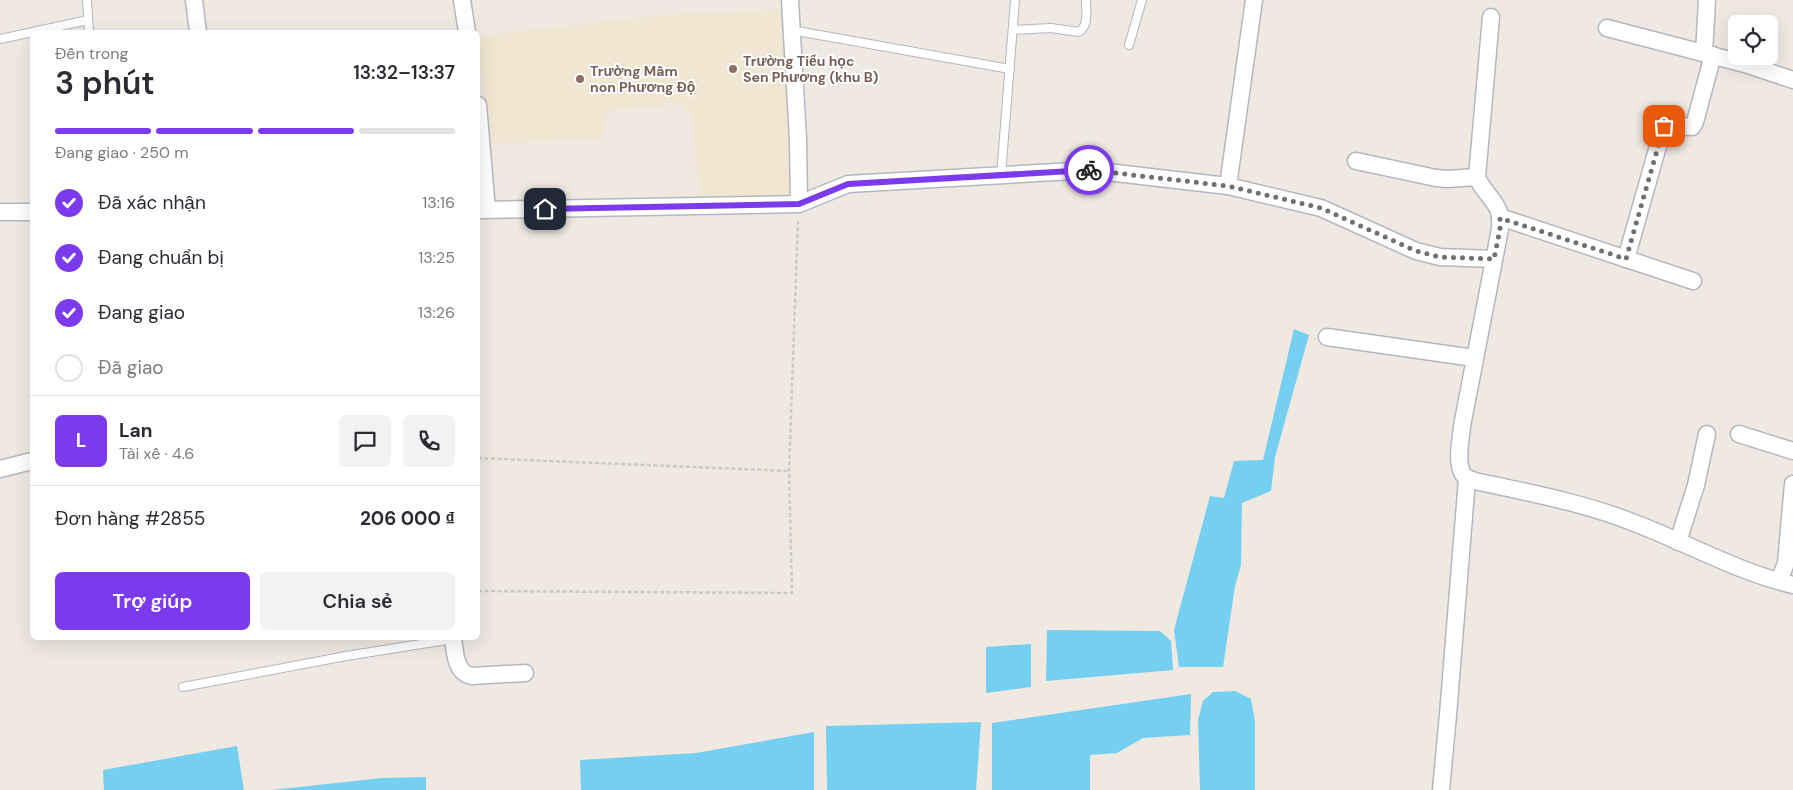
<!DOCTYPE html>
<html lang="vi">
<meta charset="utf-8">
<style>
:root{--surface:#fff;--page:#f2f2f3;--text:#2b2b33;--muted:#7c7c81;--line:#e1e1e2;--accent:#7c3aed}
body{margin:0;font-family:"DM Sans",sans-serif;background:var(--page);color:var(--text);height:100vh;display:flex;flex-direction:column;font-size:19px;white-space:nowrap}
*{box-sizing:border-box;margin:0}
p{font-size:16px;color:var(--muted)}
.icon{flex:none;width:28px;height:28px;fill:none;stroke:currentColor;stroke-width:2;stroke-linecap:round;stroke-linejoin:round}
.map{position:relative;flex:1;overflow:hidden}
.panel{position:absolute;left:30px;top:30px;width:450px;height:610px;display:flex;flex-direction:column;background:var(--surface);border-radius:8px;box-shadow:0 5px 20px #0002}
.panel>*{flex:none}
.fabs{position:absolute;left:1728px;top:15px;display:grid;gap:10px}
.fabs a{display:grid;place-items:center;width:50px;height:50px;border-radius:8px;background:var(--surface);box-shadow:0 5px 20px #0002;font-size:25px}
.pin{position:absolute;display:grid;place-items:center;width:42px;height:42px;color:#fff;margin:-21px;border-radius:10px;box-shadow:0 2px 8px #0006}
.courier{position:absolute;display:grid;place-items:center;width:50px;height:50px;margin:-25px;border:4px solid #7c3aed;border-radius:50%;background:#fff;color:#222;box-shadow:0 1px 6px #0007}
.overview em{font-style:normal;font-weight:600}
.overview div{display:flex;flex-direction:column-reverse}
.overview{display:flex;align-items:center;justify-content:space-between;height:85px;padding:0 25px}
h1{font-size:32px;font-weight:600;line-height:38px}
.bar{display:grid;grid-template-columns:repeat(4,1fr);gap:8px 5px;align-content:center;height:60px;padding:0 25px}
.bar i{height:6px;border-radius:4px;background:var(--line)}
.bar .selected{background:var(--accent)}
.bar p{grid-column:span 4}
.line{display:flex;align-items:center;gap:12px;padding:0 25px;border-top:1px solid var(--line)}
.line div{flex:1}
.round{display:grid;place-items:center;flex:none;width:52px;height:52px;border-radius:8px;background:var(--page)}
ol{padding:0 25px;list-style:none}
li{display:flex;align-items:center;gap:15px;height:55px}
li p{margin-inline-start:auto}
li .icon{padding:5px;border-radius:50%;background:var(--accent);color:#fff;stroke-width:4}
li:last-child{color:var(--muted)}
li i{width:28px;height:28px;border:2px solid var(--line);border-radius:50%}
.primary-button{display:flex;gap:10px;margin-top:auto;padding:10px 25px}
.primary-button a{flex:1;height:58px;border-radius:8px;background:var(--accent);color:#fff;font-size:20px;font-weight:600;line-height:58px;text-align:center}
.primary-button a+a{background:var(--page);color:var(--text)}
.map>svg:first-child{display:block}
.education{fill:#f0e6d1}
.water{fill:#75cff0}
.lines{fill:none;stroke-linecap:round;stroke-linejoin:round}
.service-casing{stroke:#b4b7c1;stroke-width:10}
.minor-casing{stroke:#b4b7c1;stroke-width:19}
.path{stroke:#c9c9c9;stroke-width:2.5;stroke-dasharray:4 2.5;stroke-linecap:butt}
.service{stroke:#fff;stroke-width:8}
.minor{stroke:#fff;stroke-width:16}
.done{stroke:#726f6d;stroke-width:5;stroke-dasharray:0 9}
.route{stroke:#7c3aed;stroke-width:6}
.education-dot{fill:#8d6e63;stroke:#fff;stroke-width:2}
.labels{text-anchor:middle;stroke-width:4;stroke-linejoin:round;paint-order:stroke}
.education-label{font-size:14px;font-weight:bold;fill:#785e54;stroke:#fff;text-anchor:start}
</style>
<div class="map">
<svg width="1793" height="790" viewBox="0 0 1793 790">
<rect width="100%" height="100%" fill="#efe9e1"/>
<polygon class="education" points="784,9 794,197 701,200 690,113 680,104 607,111 604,138 492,144 478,55 478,36 663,15"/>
<g class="water">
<polygon points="1294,329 1309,335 1275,457 1271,491 1242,503 1241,565 1235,586 1223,667 1179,667 1174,630 1210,496 1224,498 1234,461 1263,460"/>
<polygon points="1047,630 1160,631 1171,641 1173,670 1046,681"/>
<polygon points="1031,644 1031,687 986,693 986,647"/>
<polygon points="1235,691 1251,699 1255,722 1255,790 1200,790 1198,720 1203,701 1213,692"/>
<polygon points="1191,694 1190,735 1143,738 1117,753 1090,755 1090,790 992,790 992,723"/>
<polygon points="981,722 976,790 827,790 826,726"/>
<polygon points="814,732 814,790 581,790 580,760 696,753"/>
<polygon points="237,746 244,790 104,790 103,770"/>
<polygon points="426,777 426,790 272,790 382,778"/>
</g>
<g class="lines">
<g class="service-casing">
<g id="service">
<polyline points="87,0 89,32"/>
<polyline points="791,30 1010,69"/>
<path d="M1013,30L1051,28L1079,32C1089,25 1086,11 1086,0"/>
<polyline points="0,39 88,20"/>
<polyline points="1129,45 1142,0"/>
<polyline points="1001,175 1015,0"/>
<polyline points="183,687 346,656 453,639"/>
</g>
</g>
<g class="minor-casing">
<g id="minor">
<polyline points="194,0 198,32"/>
<polyline points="462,0 467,32"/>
<polyline points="790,0 798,139 799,204"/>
<path d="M1491,17L1477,177C1482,191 1495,199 1499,212C1501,217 1500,224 1500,229L1462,426C1461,439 1456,460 1462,472C1464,478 1470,479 1475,481C1530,493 1585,503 1637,524C1689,544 1738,572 1793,585"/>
<polyline points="1607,28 1745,64 1793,80"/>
<polyline points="1704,53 1707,0"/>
<polyline points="478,105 487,210"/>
<polyline points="1356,161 1436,178 1447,179 1477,177"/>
<polyline points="1228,186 1321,208 1416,251 1440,257 1494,259"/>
<polyline points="478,210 799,204 848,184 1090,170 1228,186 1254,0"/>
<polyline points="0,212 32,212"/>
<polyline points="1500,217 1693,281"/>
<polyline points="1626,259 1662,132 1665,126 1670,125 1692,127 1695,122 1713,55"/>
<polyline points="1327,337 1474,358"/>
<polyline points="1739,434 1793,451"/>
<polyline points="0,469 32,461"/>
<polyline points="1678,542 1696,485 1707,434"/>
<polyline points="1779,581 1786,563 1793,484"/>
<path d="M453,638C455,652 455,673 472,676L525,673"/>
<polyline points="1441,790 1448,715 1467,479"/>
</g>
</g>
<g class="path">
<polyline points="478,458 789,471"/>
<polyline points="478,591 792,593 789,471 798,219"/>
</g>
<use href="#service" class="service"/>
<use href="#minor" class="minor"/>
</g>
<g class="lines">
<polyline class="done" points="1089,170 1228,186 1321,208 1416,251 1440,257 1494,259 1500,229 1500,218 1626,259 1664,126"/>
<polyline class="route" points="545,209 799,204 848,184 1089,170"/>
</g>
<g class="education-dot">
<circle cx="733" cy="69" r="5"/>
<circle cx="580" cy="79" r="5"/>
</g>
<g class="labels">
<g class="education-label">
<text x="743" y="66">Trường Tiểu học<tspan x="743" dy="16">Sen Phương (khu B)</tspan></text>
<text x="590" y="76">Trường Mầm<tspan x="590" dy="16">non Phương Độ</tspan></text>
</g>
</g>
</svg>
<div class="fabs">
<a><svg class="icon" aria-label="locate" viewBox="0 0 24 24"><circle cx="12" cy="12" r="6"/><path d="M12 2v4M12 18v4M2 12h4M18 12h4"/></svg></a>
</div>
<div class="pin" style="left:1664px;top:126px;background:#ea580c"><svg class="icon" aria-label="bag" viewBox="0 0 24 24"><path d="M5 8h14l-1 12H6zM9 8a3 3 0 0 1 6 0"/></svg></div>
<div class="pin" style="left:545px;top:209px;background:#1f2937"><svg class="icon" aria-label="home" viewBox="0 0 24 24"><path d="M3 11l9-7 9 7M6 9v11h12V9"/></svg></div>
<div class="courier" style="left:1089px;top:170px"><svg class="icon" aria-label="bike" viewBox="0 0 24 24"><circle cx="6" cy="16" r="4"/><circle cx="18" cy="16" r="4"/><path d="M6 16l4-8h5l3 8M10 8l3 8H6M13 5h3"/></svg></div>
<section class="panel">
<div class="overview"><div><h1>3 phút</h1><p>Đến trong</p></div><em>13:32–13:37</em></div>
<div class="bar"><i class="selected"></i><i class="selected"></i><i class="selected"></i><i></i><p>Đang giao · 250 m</p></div>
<ol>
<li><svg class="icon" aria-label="check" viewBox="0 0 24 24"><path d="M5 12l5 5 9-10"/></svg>Đã xác nhận<p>13:16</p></li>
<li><svg class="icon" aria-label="check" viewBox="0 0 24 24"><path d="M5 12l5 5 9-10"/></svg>Đang chuẩn bị<p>13:25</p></li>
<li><svg class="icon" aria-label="check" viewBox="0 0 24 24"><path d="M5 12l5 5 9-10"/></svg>Đang giao<p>13:26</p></li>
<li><i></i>Đã giao</li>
</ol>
<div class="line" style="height:90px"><b class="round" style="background:var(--accent);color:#fff">L</b><div><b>Lan</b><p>Tài xế · 4.6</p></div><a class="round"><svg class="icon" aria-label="chat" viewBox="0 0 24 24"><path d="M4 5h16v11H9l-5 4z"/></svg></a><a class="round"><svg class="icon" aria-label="phone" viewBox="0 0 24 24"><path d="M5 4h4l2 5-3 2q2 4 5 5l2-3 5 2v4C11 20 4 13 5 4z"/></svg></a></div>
<div class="line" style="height:65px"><div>Đơn hàng #2855</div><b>206 000 ₫</b></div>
<div class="primary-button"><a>Trợ giúp</a><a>Chia sẻ</a></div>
</section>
</div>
